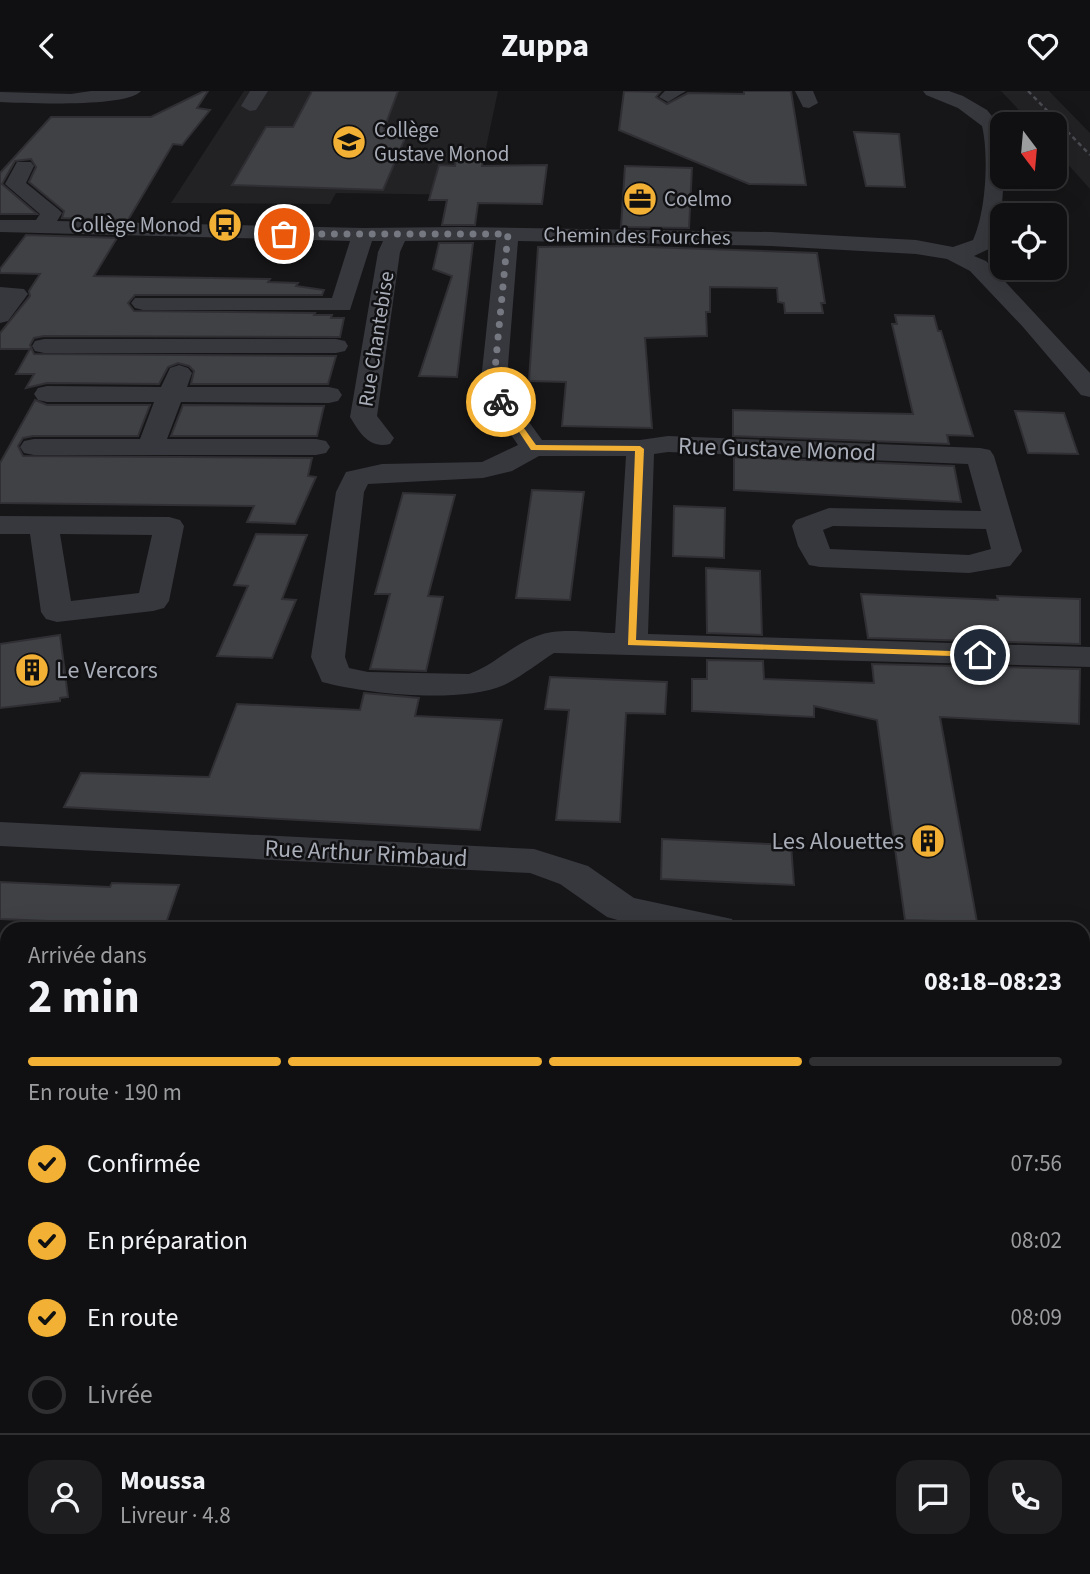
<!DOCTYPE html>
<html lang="fr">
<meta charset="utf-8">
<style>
:root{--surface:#101012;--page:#1e1e20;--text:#f1f3f6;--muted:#9c9d9f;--line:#303032;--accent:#f2b134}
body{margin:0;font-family:"Source Sans 3",sans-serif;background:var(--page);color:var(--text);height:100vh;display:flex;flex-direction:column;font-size:26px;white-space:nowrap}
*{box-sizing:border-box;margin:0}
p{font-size:23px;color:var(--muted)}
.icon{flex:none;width:38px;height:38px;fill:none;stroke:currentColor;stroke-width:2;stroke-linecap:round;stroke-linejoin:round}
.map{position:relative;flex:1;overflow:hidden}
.drawer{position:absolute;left:0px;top:831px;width:1090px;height:653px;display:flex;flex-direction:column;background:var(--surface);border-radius:21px 21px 0 0;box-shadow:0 7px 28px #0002,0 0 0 2px var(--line)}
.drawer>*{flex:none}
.needle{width:46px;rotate:164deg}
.controls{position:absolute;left:990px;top:21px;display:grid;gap:14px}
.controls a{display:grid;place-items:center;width:77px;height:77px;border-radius:14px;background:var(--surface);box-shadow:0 7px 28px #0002,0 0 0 2px var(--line);font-size:35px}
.pin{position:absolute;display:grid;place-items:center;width:60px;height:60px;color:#fff;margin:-30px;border:4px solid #fff;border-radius:50%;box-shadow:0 2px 7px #0007}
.courier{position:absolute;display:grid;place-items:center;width:70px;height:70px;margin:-35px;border:5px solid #f2b134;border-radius:50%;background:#fff;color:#222;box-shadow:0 2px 9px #0007}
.summary em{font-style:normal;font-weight:700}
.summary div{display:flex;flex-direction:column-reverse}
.summary{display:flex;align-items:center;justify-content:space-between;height:119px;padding:0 28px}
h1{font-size:46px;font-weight:700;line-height:52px}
.bar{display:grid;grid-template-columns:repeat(4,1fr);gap:10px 7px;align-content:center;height:84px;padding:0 28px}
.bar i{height:9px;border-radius:5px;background:var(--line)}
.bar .selected{background:var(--accent)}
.bar p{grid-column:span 4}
.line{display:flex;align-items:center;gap:18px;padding:0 28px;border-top:2px solid var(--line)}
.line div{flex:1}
.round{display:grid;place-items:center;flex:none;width:74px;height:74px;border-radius:21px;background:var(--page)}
ol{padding:0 28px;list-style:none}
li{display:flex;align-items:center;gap:21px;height:77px}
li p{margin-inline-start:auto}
li .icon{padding:7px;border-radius:50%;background:var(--accent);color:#111;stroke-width:4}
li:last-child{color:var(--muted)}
li i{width:38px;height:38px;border:4px solid var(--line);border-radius:50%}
header{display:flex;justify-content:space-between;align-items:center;height:91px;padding:0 28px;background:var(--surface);font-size:32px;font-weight:700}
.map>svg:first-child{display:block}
.built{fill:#222225}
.building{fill:#404145;stroke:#303034;stroke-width:2}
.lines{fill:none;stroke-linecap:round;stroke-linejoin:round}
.minor{fill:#37383d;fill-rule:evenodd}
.rail{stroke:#4a4c52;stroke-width:2.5;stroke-dasharray:4.5 3.5;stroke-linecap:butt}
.route{fill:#f2b134}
.done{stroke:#757880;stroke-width:7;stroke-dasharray:0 12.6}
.labels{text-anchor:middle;stroke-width:5;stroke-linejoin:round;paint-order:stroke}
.far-poi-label{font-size:21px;fill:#a8adb8;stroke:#111113;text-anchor:start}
.far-street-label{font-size:21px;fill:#a8adb8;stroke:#111113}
.street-label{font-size:24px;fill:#a8adb8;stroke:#111113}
.poi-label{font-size:24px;fill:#a8adb8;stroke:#111113;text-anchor:start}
</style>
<header><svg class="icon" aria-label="back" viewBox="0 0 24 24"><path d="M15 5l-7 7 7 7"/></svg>Zuppa<svg class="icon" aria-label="heart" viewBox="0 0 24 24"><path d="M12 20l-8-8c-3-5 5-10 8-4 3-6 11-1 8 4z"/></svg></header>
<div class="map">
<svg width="1090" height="1483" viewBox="0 0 1090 1483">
<rect width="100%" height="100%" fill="#161618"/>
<g class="built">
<polygon points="244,0 498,0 476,104 336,102 330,113 171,112"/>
<polygon points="1001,0 1049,0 1090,42 1090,98 1055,59 1055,33 1032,33"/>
</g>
<g class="building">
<polygon points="204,0 208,0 197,17 210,19 182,54 173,53 128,129 62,127 64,120 29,91 36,76 31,68 15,70 2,93 37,123 0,123 0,82 51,26 151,26"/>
<polygon points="312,0 398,0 384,38 409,38 383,99 232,94 266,36 293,36"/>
<polygon points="624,0 660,1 656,6 667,13 688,2 744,3 744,0 791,0 806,94 749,93 619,39"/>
<polygon points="854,41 899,43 905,96 866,95"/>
<polygon points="458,56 484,60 482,75 547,74 542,113 478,112 475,134 442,134 447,109 429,109 439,74 455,75"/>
<polygon points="625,75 692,77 689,137 621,136"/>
<polygon points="26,144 117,147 94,185 270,188 268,191 298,192 296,195 324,199 322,204 135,204 128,212 134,220 315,222 314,224 332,224 331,227 344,227 340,246 44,245 34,247 30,254 34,263 336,265 328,293 191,293 194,280 189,275 178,272 168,276 159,293 47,292 26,297 34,283 16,283 30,258 0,258 0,242 30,205 29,200 40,183 0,182 0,178"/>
<polygon points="439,152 473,152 457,286 419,285 452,185 433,178"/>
<polygon points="620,155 817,162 825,212 821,212 823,222 785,222 784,212 778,211 777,197 710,196 710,221 706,221 707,245 645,247 652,337 562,335 566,291 529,290 538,156"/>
<polygon points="895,224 934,225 938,240 941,240 973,345 947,344 949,353 733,345 733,319 913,323 892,233 897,233"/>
<polygon points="35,309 47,314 150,314 138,345 33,345 23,347 18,355 23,365 312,367 308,385 316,386 295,433 247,431 254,415 0,412 0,372"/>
<polygon points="183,314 324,315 317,345 171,345"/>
<polygon points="1015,320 1064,322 1078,363 1028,362"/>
<polygon points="734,366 954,375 961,411 734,399"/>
<polygon points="532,399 584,401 570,509 516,507"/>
<polygon points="403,402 455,404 428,505 443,506 426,580 370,578 390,503 375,503"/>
<polygon points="674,415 725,417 724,467 673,465"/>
<polygon points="256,443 307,444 282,508 296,509 272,567 217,565 248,495 234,494"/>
<polygon points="706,477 760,480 762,544 707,542"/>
<polygon points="861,503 998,509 997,505 1080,508 1080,553 868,547"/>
<polygon points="60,544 68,606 60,607 60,610 0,617 0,553"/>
<polygon points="707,569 763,570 764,588 874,592 872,573 1080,578 1079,633 940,626 977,831 905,829 877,629 814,615 814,626 692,620 692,588 707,588"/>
<polygon points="550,586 667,591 665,623 626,622 620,731 556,729 569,619 545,618"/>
<polygon points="364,602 419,607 415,625 502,629 480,739 64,716 81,682 209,686 237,613 360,619"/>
<polygon points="662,748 791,754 794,794 661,788"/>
<polygon points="0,791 110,796 112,792 179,794 164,838 94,838 96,832 0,828"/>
</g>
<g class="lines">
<g class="minor">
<path d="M91,0H141C126,17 25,12 0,11V1L71,3Z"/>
<polygon points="250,0 268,0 256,19 250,20 241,15"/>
<polygon points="665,0 686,0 668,11 659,6"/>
<polygon points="795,0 813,0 818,12 809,17 803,16"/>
<path d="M923,0H949L963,5L987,19L1000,35L1004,86L1002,113L997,144L991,157L974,165L986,170L1090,282V306L1081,304L1023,236L970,180L947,168L916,163L771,155L518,150L506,299L542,349H640L668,345L980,357L990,359L994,365L1022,460L1010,475L969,482L820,476L809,474L798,455L792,435L796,429L829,417L981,420L968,373L668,361L654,363L648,543L1090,556V576L554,562C538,572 521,586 504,594C460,613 368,603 322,591L311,566L336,401L346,381L382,373L482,371L518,354L480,299L496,149L405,150L400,161L377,325L394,347L390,353C369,358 360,342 350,326L378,161L383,150H372L350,219H143L135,217L131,212L135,207H332L350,150L0,141V129H36L40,123L5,93L17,71H31L34,75L26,92L58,118L62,122L57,130L363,137L460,136L771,141L916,149L953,156L973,149C986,121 989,65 982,35L958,17L926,4ZM539,365H626L615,542C591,542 559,536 537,545C513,553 494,574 469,583L368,581L349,577L345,566L364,401L368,393L483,387L512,380ZM833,435L986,438L991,458L969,464L830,458L823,439Z"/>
<polygon points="0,196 24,198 28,203 8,230 0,232"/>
<polygon points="44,248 336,248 345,250 348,255 345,260 336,262 44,262 35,260 32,255 35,250"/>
<polygon points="179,274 188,277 192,282 187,296 329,296 338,298 342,304 338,310 329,312 181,311 167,348 316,348 326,350 330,356 326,362 316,364 34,364 24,362 20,356 24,350 34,348 140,348 154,311 47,311 38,309 34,303 38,297 47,295 161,296 170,277"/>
<path d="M0,425L169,426L180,429L184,435L169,510L164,517L153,520L57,531L46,528L41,521L30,443H0ZM60,443L152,444L139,502L71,510Z"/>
<polygon points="0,731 534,758 588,775 634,807 732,828 738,838 657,838 621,830 607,826 560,793 530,782 0,755"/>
<polygon points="1083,902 1090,904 1090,934 1083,932"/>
<polygon points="7,1209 7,1258 0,1260 0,1212"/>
</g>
<polyline class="rail" points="1028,0 1090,64"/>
</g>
<polygon class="route" points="498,309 504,309 536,354 640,355 644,358 636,549 980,561 985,564 980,566 628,554 635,360 531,359"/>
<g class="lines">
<polyline class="done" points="284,143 508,143 493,299 501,311"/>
</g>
<defs>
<g id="school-disc" transform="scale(1.75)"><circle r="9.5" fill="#f2b134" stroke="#111113"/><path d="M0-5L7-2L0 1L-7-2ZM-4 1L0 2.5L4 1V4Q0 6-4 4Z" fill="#111"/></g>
<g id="office-disc" transform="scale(1.75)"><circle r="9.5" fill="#f2b134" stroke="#111113"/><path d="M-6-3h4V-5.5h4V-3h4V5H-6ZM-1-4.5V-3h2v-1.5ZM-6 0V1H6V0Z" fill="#111"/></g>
<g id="bus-disc" transform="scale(1.75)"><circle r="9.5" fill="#f2b134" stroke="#111113"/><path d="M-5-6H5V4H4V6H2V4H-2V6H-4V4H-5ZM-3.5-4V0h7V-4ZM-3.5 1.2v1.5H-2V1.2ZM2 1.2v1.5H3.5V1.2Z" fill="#111"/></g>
<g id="building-disc" transform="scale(1.75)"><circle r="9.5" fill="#f2b134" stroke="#111113"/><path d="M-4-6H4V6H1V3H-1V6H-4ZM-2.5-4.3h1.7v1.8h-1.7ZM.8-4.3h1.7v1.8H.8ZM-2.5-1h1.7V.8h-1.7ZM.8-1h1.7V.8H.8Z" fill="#111"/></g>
</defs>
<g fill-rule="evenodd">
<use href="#school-disc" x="349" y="51"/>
<use href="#office-disc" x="640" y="108"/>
<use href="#bus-disc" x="225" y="134"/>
<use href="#building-disc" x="32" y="579"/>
<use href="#building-disc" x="928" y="750"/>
</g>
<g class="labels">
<g class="far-poi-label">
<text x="374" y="46">Collège<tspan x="374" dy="24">Gustave Monod</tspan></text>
<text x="664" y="115">Coelmo</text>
<text x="201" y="141" text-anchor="end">Collège Monod</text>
</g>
<g class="far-street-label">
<text transform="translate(637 145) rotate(1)" y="7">Chemin des Fourches</text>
<text transform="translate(376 248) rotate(-81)" y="7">Rue Chantebise</text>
</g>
<g class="street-label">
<text transform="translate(777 358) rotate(2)" y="8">Rue Gustave Monod</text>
<text transform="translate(366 762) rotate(3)" y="8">Rue Arthur Rimbaud</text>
</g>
<g class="poi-label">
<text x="56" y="587">Le Vercors</text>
<text x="904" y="758" text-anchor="end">Les Alouettes</text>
</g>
</g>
</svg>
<div class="controls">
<a><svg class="needle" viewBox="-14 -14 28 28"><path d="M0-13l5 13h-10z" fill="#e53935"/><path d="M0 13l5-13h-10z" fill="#9c9d9f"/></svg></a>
<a><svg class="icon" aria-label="locate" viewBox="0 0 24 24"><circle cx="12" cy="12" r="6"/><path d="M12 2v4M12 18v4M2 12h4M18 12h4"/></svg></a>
</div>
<div class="pin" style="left:284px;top:143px;background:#ea580c"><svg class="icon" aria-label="bag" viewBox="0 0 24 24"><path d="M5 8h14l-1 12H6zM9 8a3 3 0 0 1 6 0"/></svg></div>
<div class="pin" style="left:980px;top:564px;background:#1f2937"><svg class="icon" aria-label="home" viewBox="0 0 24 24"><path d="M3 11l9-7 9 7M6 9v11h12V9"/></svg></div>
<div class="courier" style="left:501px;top:311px"><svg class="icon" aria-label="bike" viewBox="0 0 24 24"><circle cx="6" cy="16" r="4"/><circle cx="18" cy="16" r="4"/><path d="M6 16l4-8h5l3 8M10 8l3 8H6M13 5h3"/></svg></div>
<section class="drawer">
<div class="summary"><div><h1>2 min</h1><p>Arrivée dans</p></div><em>08:18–08:23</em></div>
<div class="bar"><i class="selected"></i><i class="selected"></i><i class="selected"></i><i></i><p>En route · 190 m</p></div>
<ol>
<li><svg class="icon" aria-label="check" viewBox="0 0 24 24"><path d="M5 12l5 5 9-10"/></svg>Confirmée<p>07:56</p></li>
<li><svg class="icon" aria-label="check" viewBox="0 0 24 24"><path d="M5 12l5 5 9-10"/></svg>En préparation<p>08:02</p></li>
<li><svg class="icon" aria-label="check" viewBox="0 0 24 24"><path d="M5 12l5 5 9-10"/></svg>En route<p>08:09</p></li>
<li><i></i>Livrée</li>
</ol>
<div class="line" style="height:126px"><a class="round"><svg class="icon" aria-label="person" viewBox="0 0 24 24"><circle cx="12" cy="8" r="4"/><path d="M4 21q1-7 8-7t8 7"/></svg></a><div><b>Moussa</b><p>Livreur · 4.8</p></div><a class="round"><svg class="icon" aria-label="chat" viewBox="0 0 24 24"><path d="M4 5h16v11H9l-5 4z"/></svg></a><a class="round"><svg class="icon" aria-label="phone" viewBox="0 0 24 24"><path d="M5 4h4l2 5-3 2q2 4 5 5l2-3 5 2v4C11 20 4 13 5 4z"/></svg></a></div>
</section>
</div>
